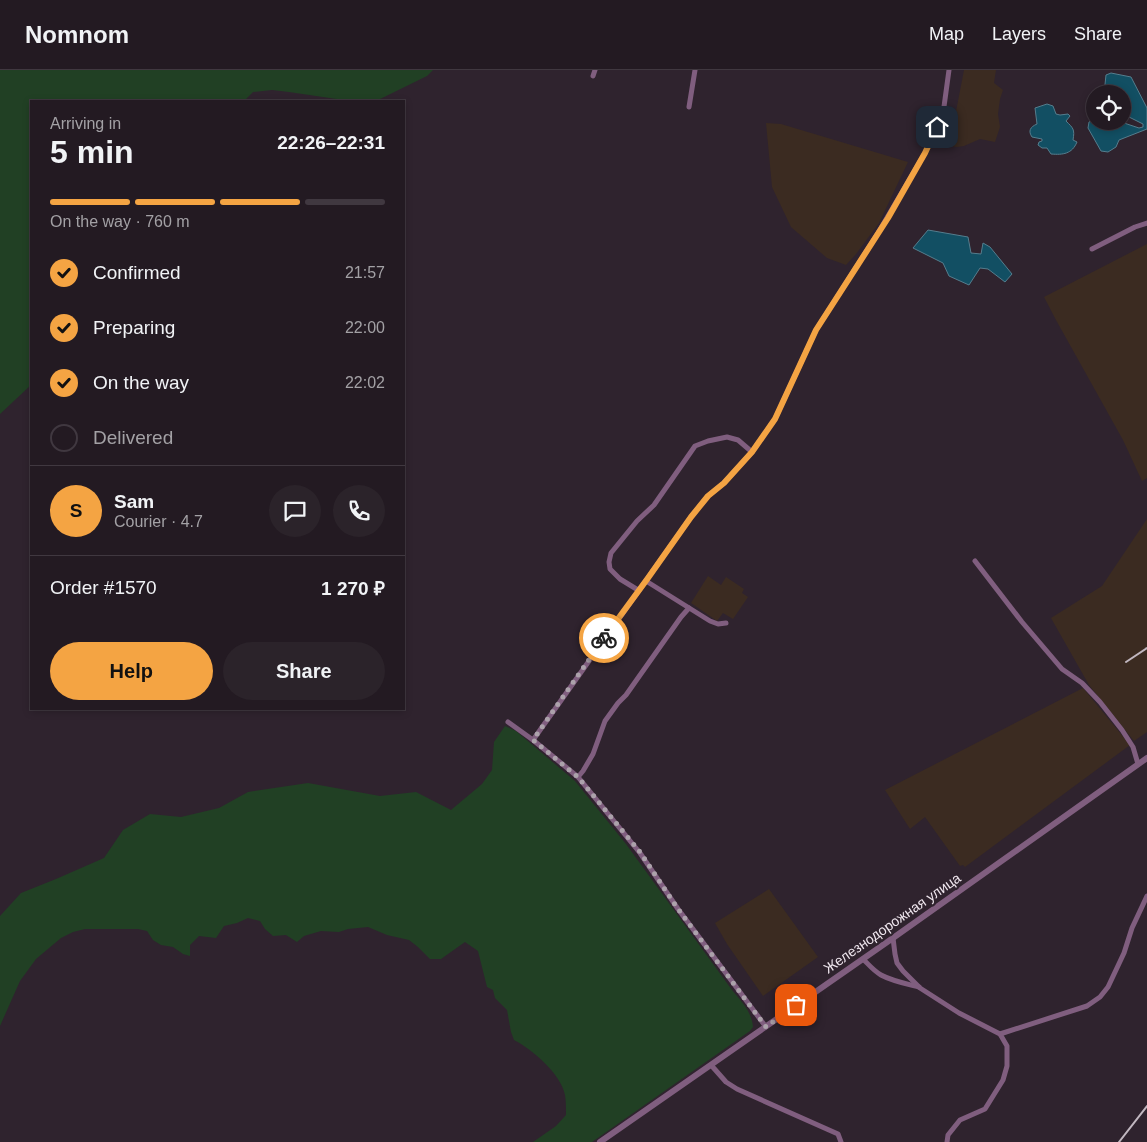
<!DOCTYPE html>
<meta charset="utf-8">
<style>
:root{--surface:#231a22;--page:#2b232a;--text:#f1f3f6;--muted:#a3a1a5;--line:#403840;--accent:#f4a443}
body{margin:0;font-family:Helvetica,sans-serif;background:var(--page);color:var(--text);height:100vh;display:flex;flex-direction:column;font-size:19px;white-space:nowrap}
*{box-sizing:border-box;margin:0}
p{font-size:16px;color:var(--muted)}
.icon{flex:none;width:28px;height:28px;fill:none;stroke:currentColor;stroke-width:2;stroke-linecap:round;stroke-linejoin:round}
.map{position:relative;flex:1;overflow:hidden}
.details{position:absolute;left:30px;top:30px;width:375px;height:610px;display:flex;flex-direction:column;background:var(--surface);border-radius:0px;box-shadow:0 2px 8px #0003,0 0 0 1px var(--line)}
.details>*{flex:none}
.buttons{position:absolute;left:1086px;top:15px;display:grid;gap:10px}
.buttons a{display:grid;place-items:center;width:45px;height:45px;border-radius:50%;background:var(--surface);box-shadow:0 2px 8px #0003,0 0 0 1px var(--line);font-size:25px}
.pin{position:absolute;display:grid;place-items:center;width:42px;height:42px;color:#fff;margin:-21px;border-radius:10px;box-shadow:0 2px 8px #0006}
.courier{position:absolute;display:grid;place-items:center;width:50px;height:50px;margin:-25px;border:4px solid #f4a443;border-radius:50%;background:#fff;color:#222;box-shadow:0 1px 6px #0007}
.overview em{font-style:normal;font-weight:700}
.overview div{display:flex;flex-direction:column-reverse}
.overview{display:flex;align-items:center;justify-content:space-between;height:85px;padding:0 20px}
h1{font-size:32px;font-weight:700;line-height:38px}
.bar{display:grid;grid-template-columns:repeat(4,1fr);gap:8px 5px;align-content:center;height:60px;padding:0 20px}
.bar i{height:6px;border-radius:4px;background:var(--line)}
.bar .current{background:var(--accent)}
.bar p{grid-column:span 4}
.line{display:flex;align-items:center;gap:12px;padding:0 20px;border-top:1px solid var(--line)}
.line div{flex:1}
.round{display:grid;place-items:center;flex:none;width:52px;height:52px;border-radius:26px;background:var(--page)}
ol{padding:0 20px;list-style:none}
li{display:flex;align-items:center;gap:15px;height:55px}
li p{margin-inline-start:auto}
li .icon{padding:5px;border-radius:50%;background:var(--accent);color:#111;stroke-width:4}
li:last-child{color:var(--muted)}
li i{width:28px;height:28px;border:2px solid var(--line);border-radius:50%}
.action{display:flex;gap:10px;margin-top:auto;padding:10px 20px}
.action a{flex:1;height:58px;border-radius:30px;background:var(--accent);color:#111;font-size:20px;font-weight:700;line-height:58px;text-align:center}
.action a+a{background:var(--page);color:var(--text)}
header{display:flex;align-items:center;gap:30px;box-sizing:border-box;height:70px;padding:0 25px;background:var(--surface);border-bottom:1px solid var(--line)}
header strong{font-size:24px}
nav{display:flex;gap:28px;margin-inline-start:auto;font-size:18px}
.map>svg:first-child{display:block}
.industrial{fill:#3b2b21}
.green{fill:#214024}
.water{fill:#124f63;stroke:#557d8d}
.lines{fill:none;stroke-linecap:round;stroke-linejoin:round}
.minor{stroke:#805e7f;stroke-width:5}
.tertiary{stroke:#805e7f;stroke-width:6}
.rail{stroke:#c1b7c0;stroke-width:2}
.done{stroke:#aca2ab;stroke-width:5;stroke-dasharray:0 9}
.route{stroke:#f4a443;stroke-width:6}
.labels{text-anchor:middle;stroke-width:4.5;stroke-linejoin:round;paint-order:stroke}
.street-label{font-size:14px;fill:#f0e7ef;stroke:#2f232e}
</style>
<header>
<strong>Nomnom</strong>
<nav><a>Map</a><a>Layers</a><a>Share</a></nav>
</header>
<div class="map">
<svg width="1147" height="1072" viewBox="0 0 1147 1072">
<rect width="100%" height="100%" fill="#2f232e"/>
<g class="industrial">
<polygon points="964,0 996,0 994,13 1003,20 1000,29 998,44 1000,57 995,72 980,69 964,76 957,77 950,76 952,64 949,63 950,57 953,57"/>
<polygon points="766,53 781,54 908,92 879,153 856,184 846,195 827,188 791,157 772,117"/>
<polygon points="1147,174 1147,408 1142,411 1123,370 1056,250 1044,227"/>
<polygon points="1147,449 1147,662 1134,671 1089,615 1051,548 1102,516"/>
<polygon points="708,506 721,515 726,507 744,519 742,523 748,527 733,549 723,543 717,551 691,533"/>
<polygon points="1083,618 1130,675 965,797 963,795 960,796 925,747 910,759 885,720"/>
<polygon points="769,819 818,887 763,926 727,874 715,853"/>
</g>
<g class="green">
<polygon points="0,0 433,0 427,6 376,31 350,31 289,22 272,20 253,22 244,31 31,31 31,315 0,344"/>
<path d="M505,656L516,661L575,711L626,774L732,920C741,931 752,942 753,957L750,961L592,1072H533L556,1056L566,1045C566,1039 566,1031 565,1025C561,1004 533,980 514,970L511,962L507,940L495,928L493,920L487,917L478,881L465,872L441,889H430L418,877L409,870L387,865L368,857L348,859L339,862L321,861L304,866L297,872L286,865L273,866L265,859L260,851L248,848L237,853L224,856L216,868L199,866L190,875V886L183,884L173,877L161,875L153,870L147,861L138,859H85L73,862L61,868L36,889L20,911L0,956V846L21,823L56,809L104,788L123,760L150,744L181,747L219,738L248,722L308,713L380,726L416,722L451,740L482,714L492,700L494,672Z"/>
</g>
<g class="water">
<polygon points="1111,3 1131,7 1147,38 1147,59 1119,70 1116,77 1108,82 1101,81 1088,58 1089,52 1095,48 1095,51 1109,51 1118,56 1124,53 1139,58 1143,57 1143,54 1123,44 1122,24 1104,24 1106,5"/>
<path d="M1047,34L1053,36L1056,44L1060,45L1068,44L1070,46L1066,51C1073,58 1075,59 1073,70L1077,72C1072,84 1063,85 1051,84L1047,78H1042L1038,75L1039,72L1042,71V69L1032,67C1028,61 1030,57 1037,54L1035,38Z"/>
<polygon points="928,160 968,167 971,183 981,184 983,173 990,177 1012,204 1005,212 988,199 980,198 969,215 949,206 943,193 913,178"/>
</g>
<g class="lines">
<g class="minor">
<polyline points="593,6 595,0"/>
<polyline points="689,37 695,0"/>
<polyline points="1092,179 1135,157 1147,153"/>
<polyline points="975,491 1022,552 1062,599 1082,613 1100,632 1122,660 1133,677 1138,694"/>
<polyline points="646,511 710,551 718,554 726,553"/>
<polyline points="638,520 620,509 610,499 609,492 611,483 637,451 654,435 695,376 708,371 727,367 738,370 752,382"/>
<polyline points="508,652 533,670 578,707 640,783 678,839 766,957"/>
<polyline points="533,670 691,447 708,426 724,413 752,382 775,349 816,260 878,163 925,83 943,44 949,0"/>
<polyline points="578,707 583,701 593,684 605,651 618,633 626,625 681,547 689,538"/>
<polyline points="893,868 895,884 897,893 903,901 920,918 959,943 1000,964 1007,976 1007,996 1003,1010 985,1039 960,1050 948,1065 947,1072"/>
<path d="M863,889C869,895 874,901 881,905C892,911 907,914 919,917"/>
<polyline points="1000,964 1087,936 1100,927 1108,917 1124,883 1132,858 1147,826"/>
<polyline points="711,995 726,1012 737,1019 838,1064 841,1072"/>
</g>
<polyline class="tertiary" points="600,1072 893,868 1147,688"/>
<g class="rail">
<polyline points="1126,592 1147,578"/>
<polyline points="1119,1072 1147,1036"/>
</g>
</g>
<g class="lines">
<polyline class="done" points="604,568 533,670 578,707 640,782 678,839 766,957 796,935"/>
<polyline class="route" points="604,568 648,508 691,447 708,426 724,413 752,382 775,349 816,260 888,148 925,83 937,57"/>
</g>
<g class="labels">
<g class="street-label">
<text transform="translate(892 853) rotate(-35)" y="5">Железнодорожная улица</text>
</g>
</g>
</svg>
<div class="buttons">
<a><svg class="icon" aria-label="locate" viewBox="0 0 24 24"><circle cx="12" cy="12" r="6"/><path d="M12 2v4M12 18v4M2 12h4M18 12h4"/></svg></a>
</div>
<div class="pin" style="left:796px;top:935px;background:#ea580c"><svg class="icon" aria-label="bag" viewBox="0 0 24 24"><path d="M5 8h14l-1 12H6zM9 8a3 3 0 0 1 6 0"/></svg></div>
<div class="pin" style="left:937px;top:57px;background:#1f2937"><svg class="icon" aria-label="home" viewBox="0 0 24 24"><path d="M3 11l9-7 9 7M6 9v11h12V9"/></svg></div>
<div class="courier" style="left:604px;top:568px"><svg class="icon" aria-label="bike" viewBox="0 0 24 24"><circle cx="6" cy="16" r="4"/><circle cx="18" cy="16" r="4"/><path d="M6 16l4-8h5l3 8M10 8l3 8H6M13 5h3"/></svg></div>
<section class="details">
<div class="overview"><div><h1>5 min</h1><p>Arriving in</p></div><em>22:26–22:31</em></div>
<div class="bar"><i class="current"></i><i class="current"></i><i class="current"></i><i></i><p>On the way · 760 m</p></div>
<ol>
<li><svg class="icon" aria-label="check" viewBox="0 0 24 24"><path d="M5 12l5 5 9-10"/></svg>Confirmed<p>21:57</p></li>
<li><svg class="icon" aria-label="check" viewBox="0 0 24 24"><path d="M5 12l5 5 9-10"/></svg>Preparing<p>22:00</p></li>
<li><svg class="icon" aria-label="check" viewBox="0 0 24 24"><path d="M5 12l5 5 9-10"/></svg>On the way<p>22:02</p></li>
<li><i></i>Delivered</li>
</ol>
<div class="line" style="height:90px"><b class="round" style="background:var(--accent);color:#111">S</b><div><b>Sam</b><p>Courier · 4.7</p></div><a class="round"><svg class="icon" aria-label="chat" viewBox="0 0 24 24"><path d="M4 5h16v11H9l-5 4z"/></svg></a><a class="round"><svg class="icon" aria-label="phone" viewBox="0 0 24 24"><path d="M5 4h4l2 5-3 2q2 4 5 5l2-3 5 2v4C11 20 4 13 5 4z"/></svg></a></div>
<div class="line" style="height:65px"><div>Order #1570</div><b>1 270 ₽</b></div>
<div class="action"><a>Help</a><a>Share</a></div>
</section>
</div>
